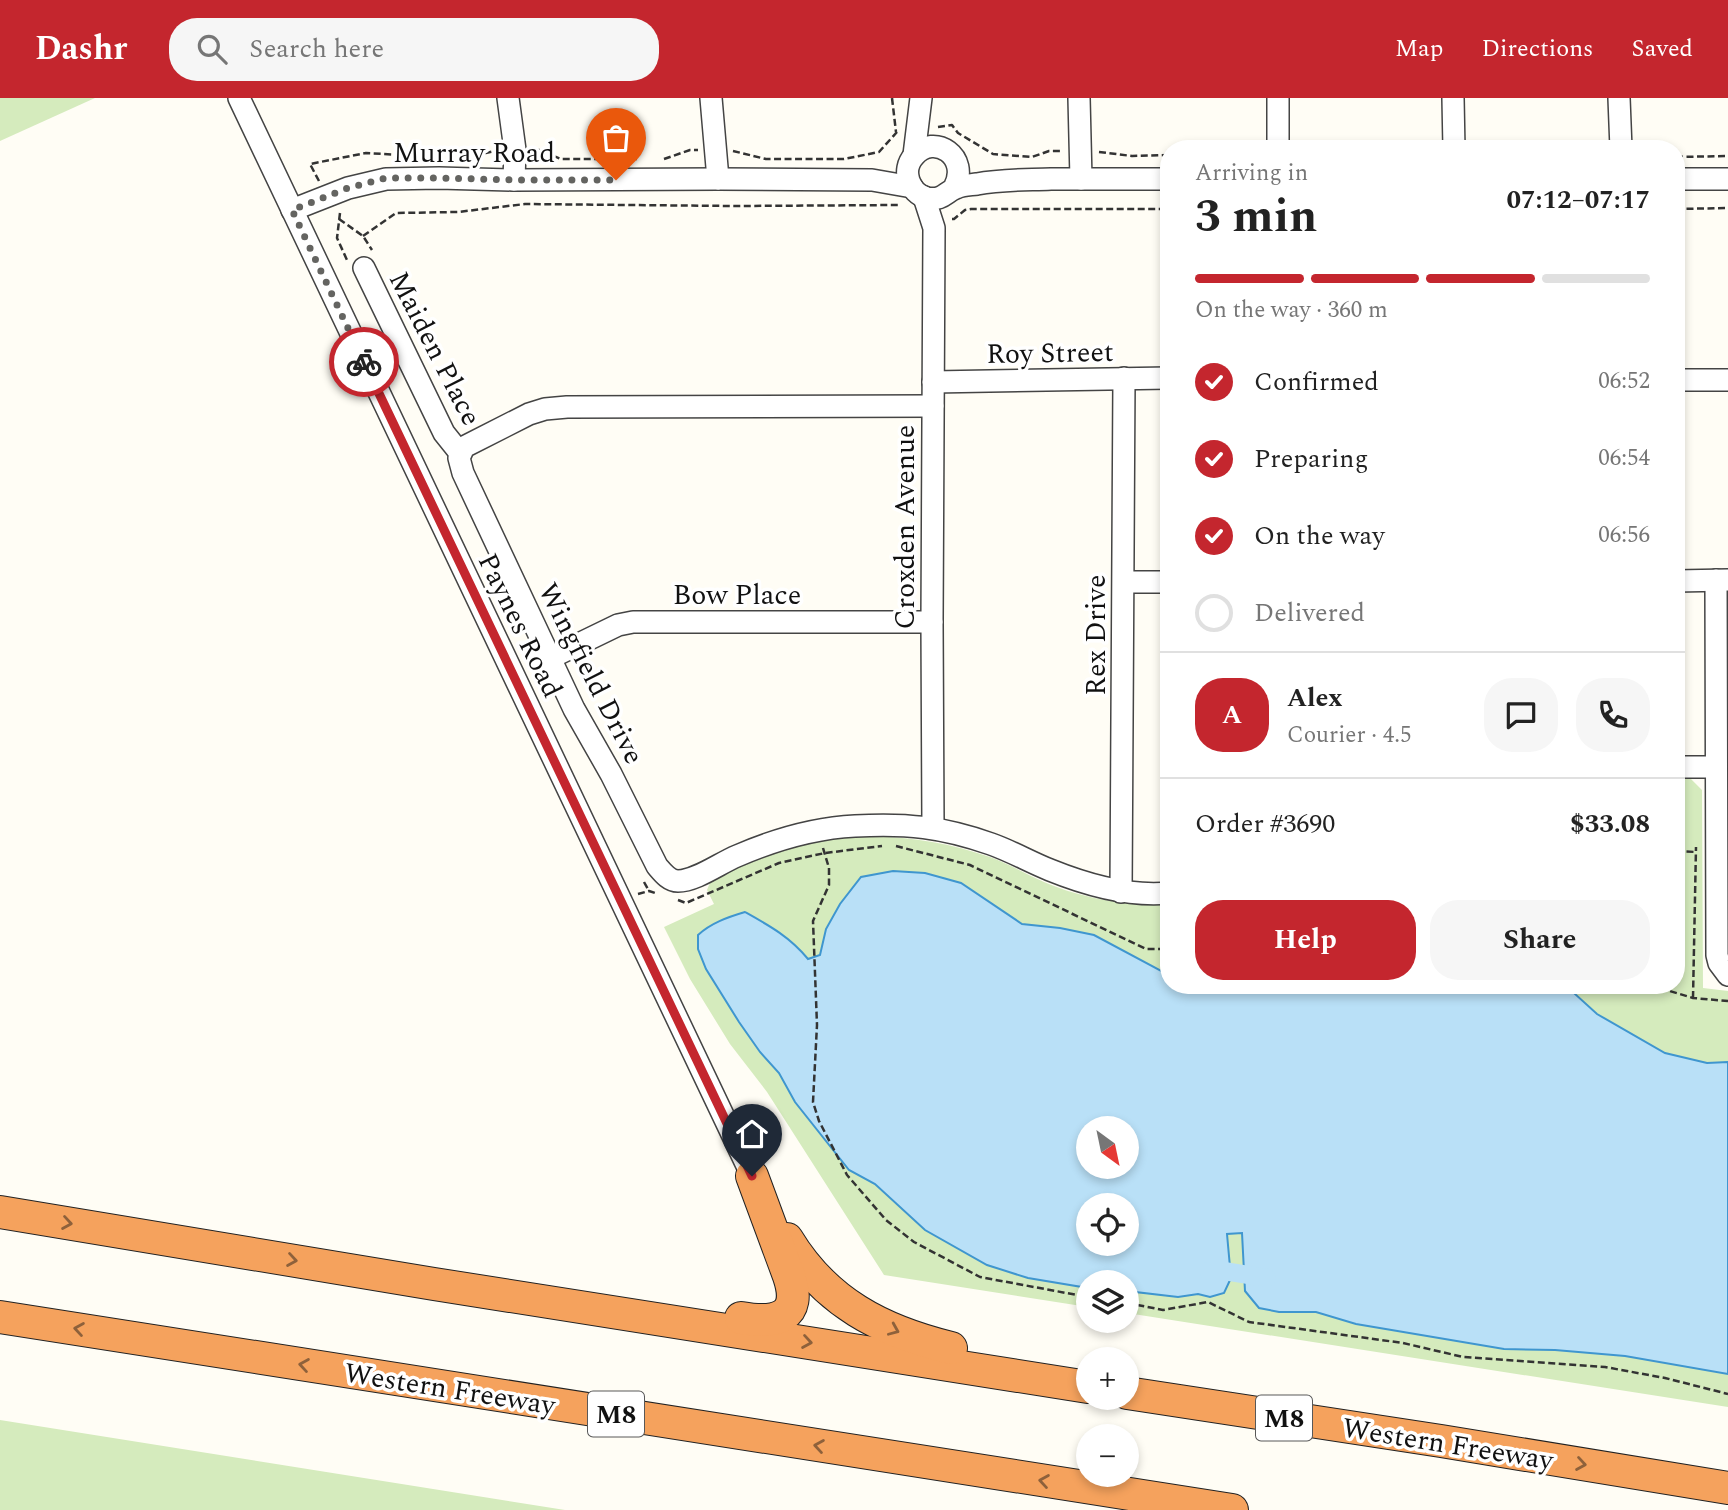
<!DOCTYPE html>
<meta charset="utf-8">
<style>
:root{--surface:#fff;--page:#f6f6f6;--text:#222;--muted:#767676;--line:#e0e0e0;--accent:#c4262e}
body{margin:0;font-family:Spectral,serif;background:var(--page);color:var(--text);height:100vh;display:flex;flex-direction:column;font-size:26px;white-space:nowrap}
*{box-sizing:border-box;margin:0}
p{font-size:23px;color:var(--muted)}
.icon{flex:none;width:38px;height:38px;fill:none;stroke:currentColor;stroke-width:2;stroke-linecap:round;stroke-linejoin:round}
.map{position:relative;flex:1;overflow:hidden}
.details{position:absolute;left:1160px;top:42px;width:525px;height:854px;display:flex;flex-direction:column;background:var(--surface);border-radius:28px;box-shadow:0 4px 10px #0003}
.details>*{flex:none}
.needle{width:46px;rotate:147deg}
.tools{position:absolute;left:1076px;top:1018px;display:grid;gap:14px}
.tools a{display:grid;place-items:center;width:63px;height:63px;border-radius:50%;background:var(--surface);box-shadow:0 4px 10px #0003;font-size:35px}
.pin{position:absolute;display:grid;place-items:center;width:60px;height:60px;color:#fff;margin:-72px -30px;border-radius:50% 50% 50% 0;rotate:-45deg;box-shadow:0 0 7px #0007}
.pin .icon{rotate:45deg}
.courier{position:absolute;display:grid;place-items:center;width:70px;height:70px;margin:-35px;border:5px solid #c4262e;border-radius:50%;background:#fff;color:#222;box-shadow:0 2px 9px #0007}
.overview em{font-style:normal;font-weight:700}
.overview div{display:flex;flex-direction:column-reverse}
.overview{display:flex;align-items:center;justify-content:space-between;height:119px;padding:0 35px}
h1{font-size:46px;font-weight:700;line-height:52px}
.bar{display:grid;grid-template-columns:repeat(4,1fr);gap:10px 7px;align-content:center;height:84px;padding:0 35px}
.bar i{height:9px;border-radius:5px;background:var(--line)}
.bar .current{background:var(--accent)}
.bar p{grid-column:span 4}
.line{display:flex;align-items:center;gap:18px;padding:0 35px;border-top:2px solid var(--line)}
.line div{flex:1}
.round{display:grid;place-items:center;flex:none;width:74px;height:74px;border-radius:28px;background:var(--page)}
ol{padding:0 35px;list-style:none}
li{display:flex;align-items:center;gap:21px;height:77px}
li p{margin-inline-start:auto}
li .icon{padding:7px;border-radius:50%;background:var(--accent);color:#fff;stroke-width:4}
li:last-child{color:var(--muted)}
li i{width:38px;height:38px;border:4px solid var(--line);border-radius:50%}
.cta{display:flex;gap:14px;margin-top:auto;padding:14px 35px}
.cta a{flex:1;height:80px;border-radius:28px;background:var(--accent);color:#fff;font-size:28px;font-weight:700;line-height:80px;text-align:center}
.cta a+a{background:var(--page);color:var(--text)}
header{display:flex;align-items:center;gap:42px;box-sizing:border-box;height:98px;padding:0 35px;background:var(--accent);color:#fff}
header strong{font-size:33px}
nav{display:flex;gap:38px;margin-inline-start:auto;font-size:24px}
.search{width:490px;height:63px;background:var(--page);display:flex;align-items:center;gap:18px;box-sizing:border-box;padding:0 24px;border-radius:28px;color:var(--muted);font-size:26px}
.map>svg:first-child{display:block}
.green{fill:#d5ebbd;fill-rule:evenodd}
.water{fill:#b9e0f7;stroke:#3f96cf;stroke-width:2;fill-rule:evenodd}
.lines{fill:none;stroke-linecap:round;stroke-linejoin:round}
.canal{stroke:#b9e0f7;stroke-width:18}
.minor-casing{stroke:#444;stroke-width:24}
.highway-casing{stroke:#222;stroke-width:34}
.path{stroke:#333;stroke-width:2.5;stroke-dasharray:7 3.5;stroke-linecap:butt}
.minor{stroke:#fff;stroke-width:21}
.highway{stroke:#f5a25d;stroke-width:32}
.oneway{stroke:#8e613b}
.done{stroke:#646461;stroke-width:7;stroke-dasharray:0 12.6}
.route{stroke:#c4262e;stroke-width:9}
.labels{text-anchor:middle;stroke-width:7;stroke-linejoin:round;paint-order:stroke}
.shield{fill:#fff;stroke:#585858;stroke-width:2}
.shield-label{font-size:26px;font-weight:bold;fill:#111}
.street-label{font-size:28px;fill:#111;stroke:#fff}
</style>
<header>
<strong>Dashr</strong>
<div class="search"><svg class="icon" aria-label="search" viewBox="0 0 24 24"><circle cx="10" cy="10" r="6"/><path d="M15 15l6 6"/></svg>Search here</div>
<nav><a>Map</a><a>Directions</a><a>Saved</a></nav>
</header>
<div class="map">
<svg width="1728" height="1412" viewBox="0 0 1728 1412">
<rect width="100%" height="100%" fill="#fffdf5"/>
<g class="green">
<polygon points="0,0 95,0 0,43"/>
<path d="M1677,677H1687L1702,692L1703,890L1728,893V1309L1127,1215V1185H1088V1209L884,1177L767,994L730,946L690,881L664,829L714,806L707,792L711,782C730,773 750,763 770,756C842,731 918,734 990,759C1009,766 1026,776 1044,784C1083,801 1126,807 1169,807V887H1676ZM1088,1031H1127V1069H1088ZM1088,1108H1127V1146H1088Z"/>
<polygon points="0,1322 565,1412 0,1412"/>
</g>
<path class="water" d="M893,773L925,775L961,785L1022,826L1060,830L1094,837L1163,874L1169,872V887H1554L1574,895L1597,916L1665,955L1707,965L1728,964V1276L1625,1258L1555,1252L1504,1251L1356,1226L1316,1214H1279L1259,1210L1245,1193L1242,1135L1227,1136L1231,1180L1224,1195L1210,1199L1198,1196L1178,1199L1127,1193V1185H1088V1190L1028,1180L987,1167L925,1132L875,1086L849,1072L795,1004L779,975L760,954L739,924L706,871L698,851V837C711,825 728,819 745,814C770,828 790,839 808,861L820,857L826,831L840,806L861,779ZM1088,1031H1127V1069H1088ZM1088,1108H1127V1146H1088Z"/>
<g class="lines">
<polyline class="canal" points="1208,1173 1224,1173 1267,1180"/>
<g class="minor-casing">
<g id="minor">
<polyline points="239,0 752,1078"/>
<polyline points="508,0 515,52 514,82"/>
<polyline points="711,0 718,81"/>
<polyline points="1079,0 1081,81"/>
<polyline points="1453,0 1454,51"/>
<polyline points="1619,0 1621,51"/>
<polyline points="1278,51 1278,0"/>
<polyline points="914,57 921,0"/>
<polyline points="1676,81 1728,81"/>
<path d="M954,90C971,59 934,34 914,58C901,72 909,95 927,100C943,103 945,94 956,90C962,87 970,87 977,86C1002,81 1026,82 1051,81C1091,81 1130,81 1169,81"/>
<polyline points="924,99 934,130 932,524 933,729"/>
<polyline points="292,112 348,90 386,81 439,80 514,82 718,81 872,82 912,89"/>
<polyline points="364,170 444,335 460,355"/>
<polyline points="1676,282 1728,282"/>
<polyline points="933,284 1169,280"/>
<path d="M933,308L567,309L545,311L529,316L464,349L459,360L463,375L574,611L611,676L657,768C663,775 669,783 678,783C696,783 720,765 737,758C774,742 814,730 855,728C906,725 943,729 991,746C1011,753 1030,764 1050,772C1087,787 1128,799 1169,795"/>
<polyline points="1716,482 1717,857 1719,865 1728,877"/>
<polyline points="1676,483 1728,482"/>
<polyline points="1124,484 1169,484"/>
<polyline points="550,560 618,527 633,524 932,524"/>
<polyline points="1676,669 1716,669"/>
<polyline points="1121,794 1124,280"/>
</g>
</g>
<g class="highway-casing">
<g id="highway">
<polyline points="0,1114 434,1186 1088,1289"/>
<path d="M787,1141C825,1204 881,1233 951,1250"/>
<polyline points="0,1219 1232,1412"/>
<path d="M741,1220C776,1226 803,1220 789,1178L752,1078"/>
<polyline points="1127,1295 1441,1343 1728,1390"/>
</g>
</g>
<g class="path">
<polyline points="892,0 896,34"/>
<polyline points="938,29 952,27 958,35 993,56 1032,59 1049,53 1061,53"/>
<polyline points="533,52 539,52 561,61 637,61"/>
<polyline points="733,53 766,61 844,61 879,54 897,34"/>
<polyline points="1099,54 1132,58 1169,57"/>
<polyline points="1676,59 1728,58"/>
<polyline points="464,60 495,53"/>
<polyline points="664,61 690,52 698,52"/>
<polyline points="319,83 310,66 366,55 457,60"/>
<polyline points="1676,111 1728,110"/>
<polyline points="340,115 337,140 347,162"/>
<polyline points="339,121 363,138 372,152"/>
<polyline points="952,121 954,121 965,112 971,111 1169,111"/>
<polyline points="363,138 396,115 458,114 525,106 734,108 901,107"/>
<polyline points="896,748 970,767 1146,851 1169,851"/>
<polyline points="823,750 829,770 829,787 813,823 817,927 813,1004 819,1023 847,1077 886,1122 914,1144 980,1179 1088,1199"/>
<polyline points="1676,753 1696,754"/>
<polyline points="644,784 649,793"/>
<polyline points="638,796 649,793 655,795"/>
<polyline points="678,802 686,805 779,765 825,755 882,748"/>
<polyline points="1650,887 1693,900 1728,903"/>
<polyline points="1693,900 1696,749"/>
<polyline points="1127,1205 1163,1212 1208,1204 1249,1224 1403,1245 1463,1259 1605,1269 1665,1280 1728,1296"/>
</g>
<use href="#minor" class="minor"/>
<use href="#highway" class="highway"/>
</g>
<defs><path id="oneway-chevron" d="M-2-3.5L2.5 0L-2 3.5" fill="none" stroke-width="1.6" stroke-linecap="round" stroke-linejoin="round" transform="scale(1.75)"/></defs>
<g class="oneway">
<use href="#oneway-chevron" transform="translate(67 1125) rotate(9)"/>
<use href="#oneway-chevron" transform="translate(292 1162) rotate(9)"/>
<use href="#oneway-chevron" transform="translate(79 1231) rotate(-171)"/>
<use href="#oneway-chevron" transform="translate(894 1232) rotate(23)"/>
<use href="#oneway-chevron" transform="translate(807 1244) rotate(9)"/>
<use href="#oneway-chevron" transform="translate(304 1267) rotate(-171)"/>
<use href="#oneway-chevron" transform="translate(819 1348) rotate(-171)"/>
<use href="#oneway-chevron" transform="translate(1581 1366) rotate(9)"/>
<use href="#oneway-chevron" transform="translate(1044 1383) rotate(-171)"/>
</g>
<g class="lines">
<polyline class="done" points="364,264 292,112 348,90 386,80 439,80 514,82 616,82"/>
<polyline class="route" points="364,264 752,1078"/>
</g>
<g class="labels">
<g class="shield">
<rect x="588" y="1293.5" width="56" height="45" rx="5"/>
<rect x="1256" y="1297.5" width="56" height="45" rx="5"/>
</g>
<g class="shield-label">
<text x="616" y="1325">M8</text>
<text x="1284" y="1329">M8</text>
</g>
<g class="street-label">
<text x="474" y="64">Murray Road</text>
<text transform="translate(436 250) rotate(63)" y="10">Maiden Place</text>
<text transform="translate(1050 254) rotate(-1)" y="10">Roy Street</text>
<text transform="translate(904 429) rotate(-90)" y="10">Croxden Avenue</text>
<text x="737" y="506">Bow Place</text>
<text transform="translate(521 527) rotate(64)" y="10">Paynes Road</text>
<text transform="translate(1095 537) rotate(-90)" y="10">Rex Drive</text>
<text transform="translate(592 575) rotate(63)" y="10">Wingfield Drive</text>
<text transform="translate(450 1290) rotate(9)" y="10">Western Freeway</text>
<text transform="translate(1448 1345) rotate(9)" y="10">Western Freeway</text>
</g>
</g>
</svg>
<div class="tools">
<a><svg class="needle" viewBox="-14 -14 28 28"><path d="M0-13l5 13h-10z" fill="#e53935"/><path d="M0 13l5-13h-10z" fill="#767676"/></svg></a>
<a><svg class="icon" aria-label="locate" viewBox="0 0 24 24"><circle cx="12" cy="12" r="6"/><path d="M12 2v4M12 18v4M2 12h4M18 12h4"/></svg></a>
<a><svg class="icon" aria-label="layers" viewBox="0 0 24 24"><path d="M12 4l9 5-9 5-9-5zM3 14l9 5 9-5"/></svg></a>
<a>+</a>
<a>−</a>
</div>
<div class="pin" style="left:616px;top:82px;background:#ea580c"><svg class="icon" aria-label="bag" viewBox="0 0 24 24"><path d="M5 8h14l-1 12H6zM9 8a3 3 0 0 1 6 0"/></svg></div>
<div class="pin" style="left:752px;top:1078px;background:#1f2937"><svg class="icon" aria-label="home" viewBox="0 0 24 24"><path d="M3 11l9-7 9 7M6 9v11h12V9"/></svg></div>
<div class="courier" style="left:364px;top:264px"><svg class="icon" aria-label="bike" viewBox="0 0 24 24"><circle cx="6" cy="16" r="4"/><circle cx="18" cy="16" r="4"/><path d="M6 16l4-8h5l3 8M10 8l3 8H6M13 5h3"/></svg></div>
<section class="details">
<div class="overview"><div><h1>3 min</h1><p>Arriving in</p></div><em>07:12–07:17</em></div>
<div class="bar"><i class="current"></i><i class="current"></i><i class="current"></i><i></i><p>On the way · 360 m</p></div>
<ol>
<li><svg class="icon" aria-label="check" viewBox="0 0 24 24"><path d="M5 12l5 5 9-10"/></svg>Confirmed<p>06:52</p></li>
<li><svg class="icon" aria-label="check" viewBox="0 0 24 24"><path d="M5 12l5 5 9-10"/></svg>Preparing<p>06:54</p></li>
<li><svg class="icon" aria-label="check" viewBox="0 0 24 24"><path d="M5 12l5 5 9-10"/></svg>On the way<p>06:56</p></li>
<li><i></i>Delivered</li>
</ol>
<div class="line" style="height:126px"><b class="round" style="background:var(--accent);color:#fff">A</b><div><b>Alex</b><p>Courier · 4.5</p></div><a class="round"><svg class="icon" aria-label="chat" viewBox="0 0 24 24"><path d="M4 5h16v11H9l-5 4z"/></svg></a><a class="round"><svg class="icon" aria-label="phone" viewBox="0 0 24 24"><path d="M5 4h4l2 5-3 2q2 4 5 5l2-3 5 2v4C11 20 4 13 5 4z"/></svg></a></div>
<div class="line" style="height:91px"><div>Order #3690</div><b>$33.08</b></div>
<div class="cta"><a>Help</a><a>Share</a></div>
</section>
</div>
